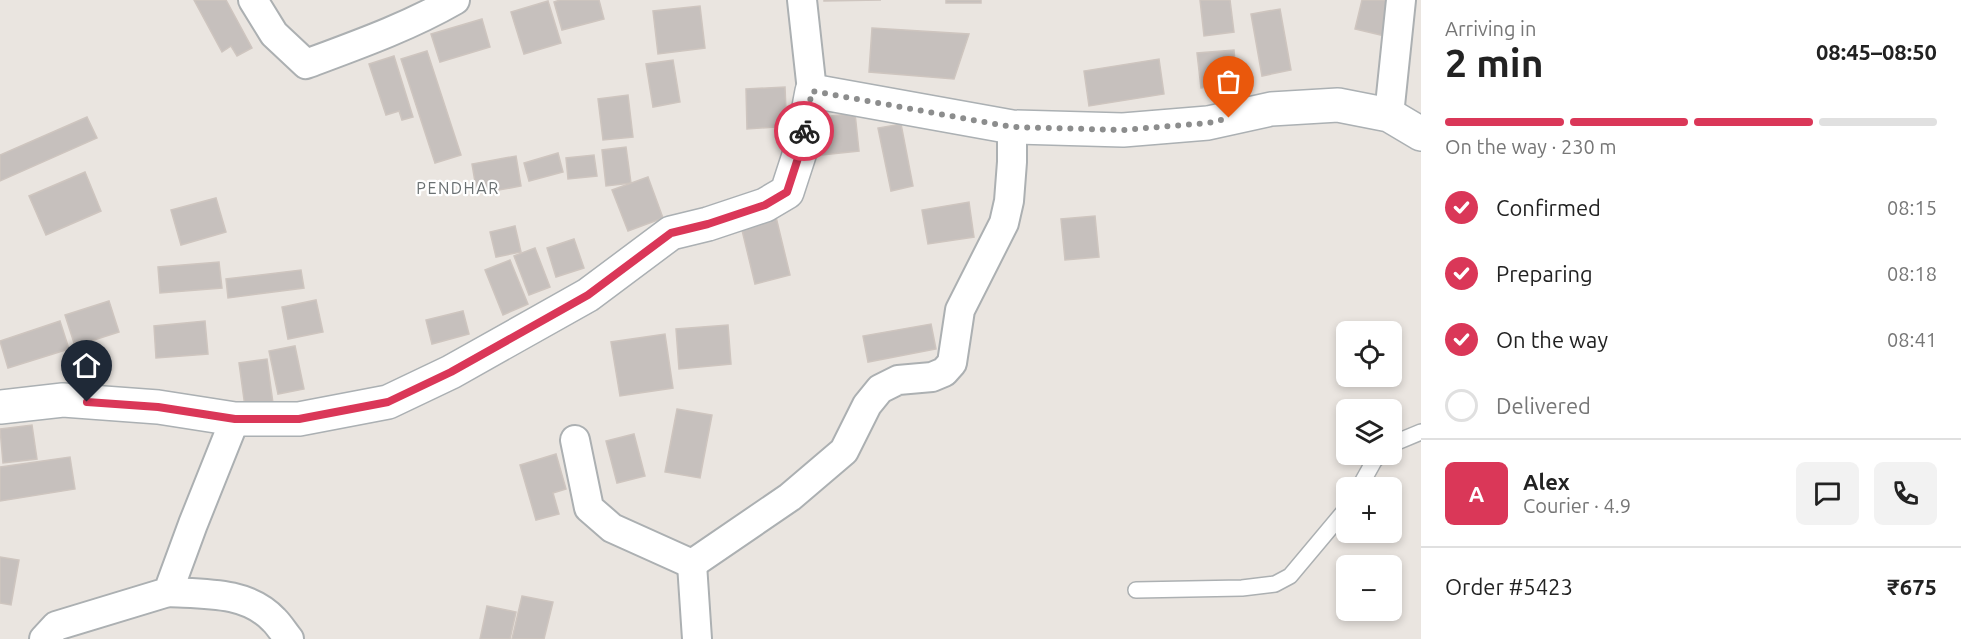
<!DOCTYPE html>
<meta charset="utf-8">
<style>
:root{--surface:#fff;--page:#f2f2f2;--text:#222;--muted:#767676;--line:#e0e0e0;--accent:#da3758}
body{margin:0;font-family:Ubuntu,sans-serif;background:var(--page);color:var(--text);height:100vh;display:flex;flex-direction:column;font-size:22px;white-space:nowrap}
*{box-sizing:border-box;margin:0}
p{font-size:20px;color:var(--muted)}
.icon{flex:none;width:33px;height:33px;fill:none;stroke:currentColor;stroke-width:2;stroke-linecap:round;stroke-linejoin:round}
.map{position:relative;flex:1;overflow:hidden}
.panel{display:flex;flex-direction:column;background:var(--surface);width:540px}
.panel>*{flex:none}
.controls{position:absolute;left:1336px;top:321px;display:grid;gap:12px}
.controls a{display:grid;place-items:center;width:66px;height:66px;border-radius:9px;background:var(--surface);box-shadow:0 3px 9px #0003;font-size:30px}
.pin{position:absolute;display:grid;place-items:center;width:51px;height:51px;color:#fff;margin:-62px -26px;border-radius:50% 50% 50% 0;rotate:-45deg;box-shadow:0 0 6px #0007}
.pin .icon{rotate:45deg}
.courier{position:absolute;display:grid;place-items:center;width:60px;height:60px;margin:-30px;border:4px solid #da3758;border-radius:50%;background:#fff;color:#222;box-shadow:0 2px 8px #0007}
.overview em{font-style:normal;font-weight:700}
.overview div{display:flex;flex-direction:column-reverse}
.overview{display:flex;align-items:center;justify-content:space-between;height:102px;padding:0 24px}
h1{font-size:39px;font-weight:700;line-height:45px}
.bar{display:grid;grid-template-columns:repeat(4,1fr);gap:9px 6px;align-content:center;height:72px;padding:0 24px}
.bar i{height:8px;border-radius:4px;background:var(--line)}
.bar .current{background:var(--accent)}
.bar p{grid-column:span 4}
.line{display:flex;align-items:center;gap:15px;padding:0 24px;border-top:2px solid var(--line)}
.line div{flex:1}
.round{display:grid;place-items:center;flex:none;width:63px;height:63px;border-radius:9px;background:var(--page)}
ol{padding:0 24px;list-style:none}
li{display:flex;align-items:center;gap:18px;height:66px}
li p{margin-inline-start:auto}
li .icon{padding:6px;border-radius:50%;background:var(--accent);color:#fff;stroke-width:4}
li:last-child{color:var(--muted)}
li i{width:33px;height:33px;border:3px solid var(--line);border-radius:50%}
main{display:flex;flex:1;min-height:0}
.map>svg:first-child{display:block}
.building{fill:#c6c0bd;stroke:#cec5bf;stroke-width:1.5}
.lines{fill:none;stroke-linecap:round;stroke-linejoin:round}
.lane-casing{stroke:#acb0b2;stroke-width:18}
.street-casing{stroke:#acb0b2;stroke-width:32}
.secondary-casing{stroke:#abb0b3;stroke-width:36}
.lane{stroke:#fff;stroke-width:15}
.street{stroke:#fff;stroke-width:28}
.secondary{stroke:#fff;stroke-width:33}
.done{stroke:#8c8d8d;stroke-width:6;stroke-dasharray:0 10.8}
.route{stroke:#da3758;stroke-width:8}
.labels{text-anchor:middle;stroke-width:4.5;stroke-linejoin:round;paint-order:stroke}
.neighbourhood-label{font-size:16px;letter-spacing:1.5px;fill:#6a7072;stroke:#fff}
</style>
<main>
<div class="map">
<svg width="1421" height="639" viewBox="0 0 1421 639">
<rect width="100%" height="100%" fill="#eae5e0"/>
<g class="building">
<polygon points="194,0 226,0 252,48 237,56 231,46 222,52"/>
<polygon points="560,0 599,0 604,19 562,30 554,2"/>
<polygon points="824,0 881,0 824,1"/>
<rect x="946" y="0" width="35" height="3"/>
<polygon points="1200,0 1230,0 1234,32 1204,36"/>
<polygon points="1362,0 1393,0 1385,36 1355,29"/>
<polygon points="548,1 561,43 524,54 511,12"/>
<polygon points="700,6 705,48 658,54 653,11"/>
<polygon points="1280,9 1291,70 1262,76 1251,14"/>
<polygon points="482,19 490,47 440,62 431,34"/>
<polygon points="872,28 969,34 954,79 869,72"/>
<polygon points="1234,50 1237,84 1201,88 1197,53"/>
<polygon points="427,51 461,155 435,163 401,59"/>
<polygon points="394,56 413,117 402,120 399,111 386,115 369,64"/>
<polygon points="1159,59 1164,94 1089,106 1084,71"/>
<polygon points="673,60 680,102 653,107 646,64"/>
<polygon points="785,87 786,110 776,127 747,129 746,89"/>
<polygon points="628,95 633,137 603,140 598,99"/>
<polygon points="855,113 859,151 822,155 815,118"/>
<polygon points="87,117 97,138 0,181 0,155"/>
<polygon points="901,124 913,186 891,191 878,128"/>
<polygon points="626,147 631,183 606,186 602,150"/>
<polygon points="558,153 563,172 529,181 524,163"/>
<polygon points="594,155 597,176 568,179 566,158"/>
<polygon points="516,156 521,186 477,194 472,164"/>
<polygon points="85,172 101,211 46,235 29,196"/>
<polygon points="648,177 663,218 628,231 612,190"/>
<polygon points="216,198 226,232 181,245 171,210"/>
<polygon points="969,202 974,237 928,244 922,210"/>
<polygon points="1095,216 1099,257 1065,260 1061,219"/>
<polygon points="776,217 790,275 755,284 741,226"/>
<polygon points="515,226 521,252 496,257 490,232"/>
<polygon points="574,239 584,268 556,277 547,248"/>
<polygon points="535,248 550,287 529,295 514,256"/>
<polygon points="510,260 528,304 503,315 485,270"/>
<polygon points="219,262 222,288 160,293 158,267"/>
<polygon points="301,270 304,288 228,298 226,279"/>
<polygon points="316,300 323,332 288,339 282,307"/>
<polygon points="109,301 119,332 75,346 65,315"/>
<polygon points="463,311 469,334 432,344 426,320"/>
<polygon points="60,321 69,349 8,368 0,341"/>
<polygon points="205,321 208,354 156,358 154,326"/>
<polygon points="931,324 936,349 868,362 863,336"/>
<polygon points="728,325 731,364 679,369 676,329"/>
<polygon points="665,334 673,388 620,396 611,342"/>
<polygon points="295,346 304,389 278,394 269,351"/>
<polygon points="267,359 273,403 245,407 239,363"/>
<polygon points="677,409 712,415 700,478 665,472"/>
<polygon points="32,425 37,459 3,463 0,429"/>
<polygon points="634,434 645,476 617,483 606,441"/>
<polygon points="556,454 566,489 553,493 559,514 536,520 520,465"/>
<polygon points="70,457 75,489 0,501 0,467"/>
<polygon points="0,557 19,560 11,605 0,603"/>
<polygon points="522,596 553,602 544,639 512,639"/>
<polygon points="487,606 516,612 510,639 480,639"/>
</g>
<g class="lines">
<g class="lane-casing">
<g id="lane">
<polyline points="1392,444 1421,432"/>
<polyline points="1359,488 1374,461 1381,454"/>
<polyline points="1136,590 1242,588 1275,584 1290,576 1347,508"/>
</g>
</g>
<g class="street-casing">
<g id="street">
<path d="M253,0L274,34L306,64C357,45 408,27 455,0"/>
<polyline points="802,0 812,91"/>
<polyline points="1389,115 1401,0"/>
<polyline points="575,440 589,508 612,528 692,564 790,497 844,451 867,405 880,389 898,380 932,377 944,372 952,363 960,310 1004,223 1009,201 1012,162 1012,127"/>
<polyline points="692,564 697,639"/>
<path d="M168,592C204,594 247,591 274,620C280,626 284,633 289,639"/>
<polyline points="44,639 56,626 168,592 193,524 235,419"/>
</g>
</g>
<g class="secondary-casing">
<polyline id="secondary" points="0,407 63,400 158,407 235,419 299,419 388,402 451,372 588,295 671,233 708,224 765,205 787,192 801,149 812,91 1012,127 1123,130 1208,123 1271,109 1338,105 1389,115 1421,134"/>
</g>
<use href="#lane" class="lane"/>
<use href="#street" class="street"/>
<use href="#secondary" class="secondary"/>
</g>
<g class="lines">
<polyline class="done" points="804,131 812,91 1012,127 1123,130 1208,123 1229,118"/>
<polyline class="route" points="87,402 158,407 235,419 299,419 388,402 451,372 588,295 671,233 708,224 765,205 787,192 801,149 804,131"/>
</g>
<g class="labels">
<g class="neighbourhood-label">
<text x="458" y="194">PENDHAR</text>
</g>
</g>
</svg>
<div class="controls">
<a><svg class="icon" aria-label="locate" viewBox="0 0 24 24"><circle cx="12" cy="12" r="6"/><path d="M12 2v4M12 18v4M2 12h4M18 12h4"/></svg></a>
<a><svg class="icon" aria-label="layers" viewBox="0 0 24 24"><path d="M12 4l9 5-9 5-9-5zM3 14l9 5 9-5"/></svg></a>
<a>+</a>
<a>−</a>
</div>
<div class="pin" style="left:1229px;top:118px;background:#ea580c"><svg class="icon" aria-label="bag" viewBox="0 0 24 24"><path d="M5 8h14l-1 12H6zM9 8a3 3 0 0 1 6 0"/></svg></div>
<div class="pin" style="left:87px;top:402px;background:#1f2937"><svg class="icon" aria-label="home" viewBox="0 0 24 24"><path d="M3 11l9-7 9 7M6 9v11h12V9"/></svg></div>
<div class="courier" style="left:804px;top:131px"><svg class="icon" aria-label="bike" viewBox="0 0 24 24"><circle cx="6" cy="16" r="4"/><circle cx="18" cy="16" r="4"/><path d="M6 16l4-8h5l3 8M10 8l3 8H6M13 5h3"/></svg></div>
</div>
<section class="panel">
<div class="overview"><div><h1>2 min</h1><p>Arriving in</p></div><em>08:45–08:50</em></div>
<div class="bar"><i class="current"></i><i class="current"></i><i class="current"></i><i></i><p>On the way · 230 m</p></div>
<ol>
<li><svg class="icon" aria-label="check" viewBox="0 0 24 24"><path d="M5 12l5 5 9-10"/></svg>Confirmed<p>08:15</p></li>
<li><svg class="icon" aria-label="check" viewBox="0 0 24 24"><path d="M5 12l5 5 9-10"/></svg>Preparing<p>08:18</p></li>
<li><svg class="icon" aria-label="check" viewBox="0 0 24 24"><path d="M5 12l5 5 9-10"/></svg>On the way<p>08:41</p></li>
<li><i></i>Delivered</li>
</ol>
<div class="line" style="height:108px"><b class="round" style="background:var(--accent);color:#fff">A</b><div><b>Alex</b><p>Courier · 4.9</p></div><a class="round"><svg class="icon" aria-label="chat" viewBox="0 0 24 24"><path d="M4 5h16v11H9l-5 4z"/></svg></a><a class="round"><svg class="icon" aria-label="phone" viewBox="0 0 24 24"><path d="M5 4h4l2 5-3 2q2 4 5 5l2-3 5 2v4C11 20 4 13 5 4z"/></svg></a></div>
<div class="line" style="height:78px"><div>Order #5423</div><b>₹675</b></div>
</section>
</main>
